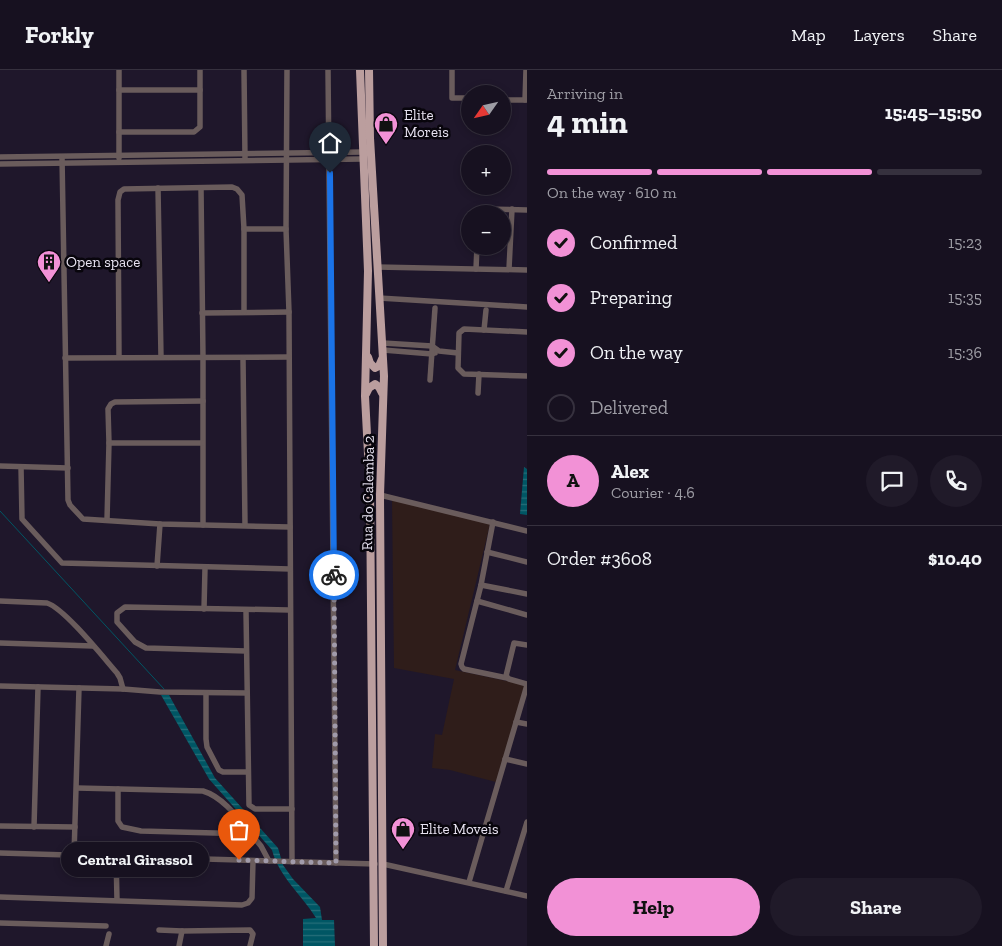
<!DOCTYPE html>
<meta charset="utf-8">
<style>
:root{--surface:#171120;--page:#201a29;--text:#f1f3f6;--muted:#9e9da5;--line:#36313e;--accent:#f291d6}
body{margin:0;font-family:"Zilla Slab",serif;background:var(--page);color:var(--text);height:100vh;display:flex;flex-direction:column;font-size:19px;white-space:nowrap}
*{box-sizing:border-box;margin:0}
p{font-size:16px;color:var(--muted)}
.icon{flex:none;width:28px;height:28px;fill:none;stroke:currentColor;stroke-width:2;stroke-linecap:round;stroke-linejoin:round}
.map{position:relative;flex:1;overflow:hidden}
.sheet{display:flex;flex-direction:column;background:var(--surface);width:475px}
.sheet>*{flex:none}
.needle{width:32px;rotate:236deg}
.fabs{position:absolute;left:461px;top:15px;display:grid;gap:10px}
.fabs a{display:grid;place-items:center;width:50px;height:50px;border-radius:50%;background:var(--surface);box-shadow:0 2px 8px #0003,0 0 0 1px var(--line);font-size:25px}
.pin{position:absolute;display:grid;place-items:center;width:42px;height:42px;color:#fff;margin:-51px -21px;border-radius:50% 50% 50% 0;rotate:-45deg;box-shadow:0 0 5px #0007}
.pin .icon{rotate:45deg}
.courier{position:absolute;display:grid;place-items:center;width:50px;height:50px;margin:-25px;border:4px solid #1a73e8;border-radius:50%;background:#fff;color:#222;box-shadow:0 1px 6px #0007}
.bubble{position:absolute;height:35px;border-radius:18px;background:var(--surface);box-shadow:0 2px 8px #0003,0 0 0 1px var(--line);font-size:16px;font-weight:800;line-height:35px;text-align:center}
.head em{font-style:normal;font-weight:800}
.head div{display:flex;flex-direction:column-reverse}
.head{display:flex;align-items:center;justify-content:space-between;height:85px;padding:0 20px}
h1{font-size:32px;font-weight:800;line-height:38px}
.bar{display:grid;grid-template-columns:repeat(4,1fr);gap:8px 5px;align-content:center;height:60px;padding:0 20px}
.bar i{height:6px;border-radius:4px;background:var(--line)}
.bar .current{background:var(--accent)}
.bar p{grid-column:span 4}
.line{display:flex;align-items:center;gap:12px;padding:0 20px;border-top:1px solid var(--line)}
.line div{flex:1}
.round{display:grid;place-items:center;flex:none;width:52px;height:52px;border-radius:26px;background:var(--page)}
ol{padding:0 20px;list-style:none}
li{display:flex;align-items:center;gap:15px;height:55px}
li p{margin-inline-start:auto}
li .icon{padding:5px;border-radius:50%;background:var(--accent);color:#111;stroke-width:4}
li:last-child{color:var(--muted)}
li i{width:28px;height:28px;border:2px solid var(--line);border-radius:50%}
.cta{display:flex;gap:10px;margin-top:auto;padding:10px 20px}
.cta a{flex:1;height:58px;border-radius:30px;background:var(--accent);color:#111;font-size:20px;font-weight:800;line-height:58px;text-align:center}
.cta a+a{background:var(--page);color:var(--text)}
header{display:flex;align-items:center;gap:30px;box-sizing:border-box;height:70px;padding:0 25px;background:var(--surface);border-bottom:1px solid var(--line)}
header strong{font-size:24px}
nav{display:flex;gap:28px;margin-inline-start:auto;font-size:18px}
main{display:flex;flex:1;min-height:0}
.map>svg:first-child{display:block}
.industrial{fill:#2f1d1a}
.water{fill:url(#water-rules)}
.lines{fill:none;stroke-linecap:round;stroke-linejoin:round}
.stream{stroke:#005664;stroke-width:1}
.minor{stroke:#6a5c5c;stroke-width:5.5}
.major{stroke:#bb9e9e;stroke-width:8}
.done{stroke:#a19bab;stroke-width:5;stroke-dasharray:0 9}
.route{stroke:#1a73e8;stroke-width:6}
.labels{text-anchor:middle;stroke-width:5;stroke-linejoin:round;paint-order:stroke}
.poi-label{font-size:15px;fill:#e7e2f0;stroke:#08050c;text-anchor:start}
.street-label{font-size:15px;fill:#e7e2f0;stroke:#08050c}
</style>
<header>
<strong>Forkly</strong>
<nav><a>Map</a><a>Layers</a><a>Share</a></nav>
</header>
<main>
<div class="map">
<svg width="527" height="876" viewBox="0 0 527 876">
<defs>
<pattern id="water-rules" width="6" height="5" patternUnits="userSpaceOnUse" patternTransform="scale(1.25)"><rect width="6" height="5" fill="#005664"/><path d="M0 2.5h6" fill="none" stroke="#256e7a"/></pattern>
</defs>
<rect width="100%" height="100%" fill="#1f172b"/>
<polygon class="industrial" points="392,429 490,454 455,600 525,615 496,712 450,700 432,698 435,664 442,665 454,609 394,598"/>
<g class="water">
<polygon points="524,397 527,399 527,445 520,444"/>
<path d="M161,625H169L215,708L278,778L283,795L293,809L320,837L322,850H334L335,876H303V849L316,848C302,825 279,807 272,780L209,709Z"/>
</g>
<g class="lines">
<polyline class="stream" points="0,441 164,619"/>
<g class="minor">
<polyline points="119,0 119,88"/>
<polyline points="244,0 245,88"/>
<polyline points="287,0 286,159 289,242 292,792"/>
<polyline points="328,0 336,793"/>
<polyline points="452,0 452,28 470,28"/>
<polyline points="119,20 200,20"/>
<polyline points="502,30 527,30"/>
<polyline points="525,30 526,0"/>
<polyline points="119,62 194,62 200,57 200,0"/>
<polyline points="0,87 363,82"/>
<polyline points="62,87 68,430 70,435 83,449 160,454 290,457"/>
<polyline points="0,94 363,89"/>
<polyline points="158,118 161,287"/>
<polyline points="201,118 203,288 203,455"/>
<polyline points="478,144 482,139 527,140"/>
<polyline points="244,159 286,159"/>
<polyline points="377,197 527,200"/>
<polyline points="476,199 477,176"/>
<polyline points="509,199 512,139"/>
<polyline points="379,228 527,237"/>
<polyline points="202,243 289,242"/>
<polyline points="484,260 486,240"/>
<polyline points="527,262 464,259 459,263 458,298 464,304 527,306"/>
<polyline points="383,273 432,276 439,281 458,283"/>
<polyline points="383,280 432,284 435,283"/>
<polyline points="119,286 118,130 120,122 124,119 232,117 237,119 242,125 244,159 244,242"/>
<polyline points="65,288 288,287"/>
<polyline points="243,288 245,455"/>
<polyline points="430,310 435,238"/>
<polyline points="478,323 479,304"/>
<polyline points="109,373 202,373"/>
<polyline points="0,396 68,398"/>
<polyline points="21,397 22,449 62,493 290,499"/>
<polyline points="380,425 527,461"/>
<polyline points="107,450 109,373 108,339 111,334 115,332 203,331"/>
<polyline points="493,452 481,515 461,594 462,597 464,599 507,608"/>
<polyline points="487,482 527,492"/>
<polyline points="157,496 160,454"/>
<polyline points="481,515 527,524"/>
<path d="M0,531L47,533C65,539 103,587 117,603L120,608L123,619"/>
<polyline points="477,531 527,545"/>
<polyline points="204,539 205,498"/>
<polyline points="246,541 249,735 255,739 292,739"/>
<polyline points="0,573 93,576"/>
<polyline points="527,575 514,573 506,606 509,609 527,614"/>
<polyline points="246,581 146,578 135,572 117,552 117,543 125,537 289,540"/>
<polyline points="0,616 123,619 160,622 247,623"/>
<polyline points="206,623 206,669 207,677 219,700 223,702 248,702"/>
<polyline points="516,652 527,654"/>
<polyline points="505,689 527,694"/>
<path d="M77,718L203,721C223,727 238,748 251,764"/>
<polyline points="118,719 118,751 122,757 141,761 251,764 261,776 269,791"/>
<polyline points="0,756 75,757"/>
<polyline points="34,757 38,617"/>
<polyline points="0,783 375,794"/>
<polyline points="74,785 79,618"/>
<polyline points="116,786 117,830"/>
<polyline points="383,794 527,826"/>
<polyline points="469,812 527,615"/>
<polyline points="506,821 527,752"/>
<polyline points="0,827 242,835 248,833 252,828 253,791"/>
<polyline points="0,853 106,856"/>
<polyline points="159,860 182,861 250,860 253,864 250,876"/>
<polyline points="106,876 109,864"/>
<polyline points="179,876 182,861"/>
</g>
<g class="major">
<polyline points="360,0 368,201 365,326 370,422 374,876"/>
<polyline points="369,0 370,68 384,306 380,425 383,876"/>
<polyline points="368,287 370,293 375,298 379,296 382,289"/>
<polyline points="366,324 369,318 375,314 379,317 382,323"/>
</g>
</g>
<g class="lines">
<polyline class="done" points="239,790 336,793 334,505"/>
<polyline class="route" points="330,103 334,505"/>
</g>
<defs>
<g id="shop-pin" transform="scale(1.25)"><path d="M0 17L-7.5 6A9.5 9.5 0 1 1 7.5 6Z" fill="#f291d6" stroke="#08050c"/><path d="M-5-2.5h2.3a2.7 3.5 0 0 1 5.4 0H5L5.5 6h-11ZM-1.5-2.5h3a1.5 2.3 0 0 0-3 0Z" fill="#111"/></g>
<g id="building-pin" transform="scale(1.25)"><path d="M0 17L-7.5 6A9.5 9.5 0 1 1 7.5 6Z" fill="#f291d6" stroke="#08050c"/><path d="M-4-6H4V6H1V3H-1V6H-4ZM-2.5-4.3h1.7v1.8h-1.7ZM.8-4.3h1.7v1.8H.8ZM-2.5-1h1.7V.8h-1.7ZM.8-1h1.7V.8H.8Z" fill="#111"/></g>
</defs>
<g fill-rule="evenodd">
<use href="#shop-pin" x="386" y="54"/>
<use href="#building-pin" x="49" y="192"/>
<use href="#shop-pin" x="403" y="759"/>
</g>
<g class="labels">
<g class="poi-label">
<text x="404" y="50">Elite<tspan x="404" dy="17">Moreis</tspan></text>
<text x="66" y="197">Open space</text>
<text x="420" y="764">Elite Moveis</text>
</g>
<g class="street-label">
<text transform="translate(368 423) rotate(-89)" y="5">Rua do Calemba 2</text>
</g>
</g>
</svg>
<div class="fabs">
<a><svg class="needle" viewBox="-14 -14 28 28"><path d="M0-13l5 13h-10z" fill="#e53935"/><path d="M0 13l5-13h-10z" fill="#9e9da5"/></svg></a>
<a>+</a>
<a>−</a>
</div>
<div class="pin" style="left:239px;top:790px;background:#ea580c"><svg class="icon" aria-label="bag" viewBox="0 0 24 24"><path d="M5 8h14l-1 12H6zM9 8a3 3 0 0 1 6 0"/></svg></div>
<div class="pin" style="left:330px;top:103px;background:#1f2937"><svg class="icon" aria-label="home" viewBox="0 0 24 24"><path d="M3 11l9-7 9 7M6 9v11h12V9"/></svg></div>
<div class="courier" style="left:334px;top:505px"><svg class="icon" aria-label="bike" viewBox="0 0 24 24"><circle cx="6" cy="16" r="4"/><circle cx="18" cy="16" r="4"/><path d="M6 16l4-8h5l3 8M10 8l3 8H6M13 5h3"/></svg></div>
<div class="bubble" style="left:61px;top:772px;width:148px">Central Girassol</div>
</div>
<section class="sheet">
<div class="head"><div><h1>4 min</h1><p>Arriving in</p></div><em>15:45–15:50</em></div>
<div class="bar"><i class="current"></i><i class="current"></i><i class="current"></i><i></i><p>On the way · 610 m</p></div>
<ol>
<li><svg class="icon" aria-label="check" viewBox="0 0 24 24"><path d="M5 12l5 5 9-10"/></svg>Confirmed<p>15:23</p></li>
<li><svg class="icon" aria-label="check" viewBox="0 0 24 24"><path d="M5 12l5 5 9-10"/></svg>Preparing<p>15:35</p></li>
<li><svg class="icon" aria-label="check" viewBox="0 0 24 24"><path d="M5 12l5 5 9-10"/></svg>On the way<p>15:36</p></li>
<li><i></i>Delivered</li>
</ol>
<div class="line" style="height:90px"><b class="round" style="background:var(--accent);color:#111">A</b><div><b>Alex</b><p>Courier · 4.6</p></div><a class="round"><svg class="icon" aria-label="chat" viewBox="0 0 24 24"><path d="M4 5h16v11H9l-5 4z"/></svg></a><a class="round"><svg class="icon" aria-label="phone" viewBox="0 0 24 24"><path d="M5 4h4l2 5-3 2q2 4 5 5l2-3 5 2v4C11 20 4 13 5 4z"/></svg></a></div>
<div class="line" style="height:65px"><div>Order #3608</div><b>$10.40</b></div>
<div class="cta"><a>Help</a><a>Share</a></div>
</section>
</main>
